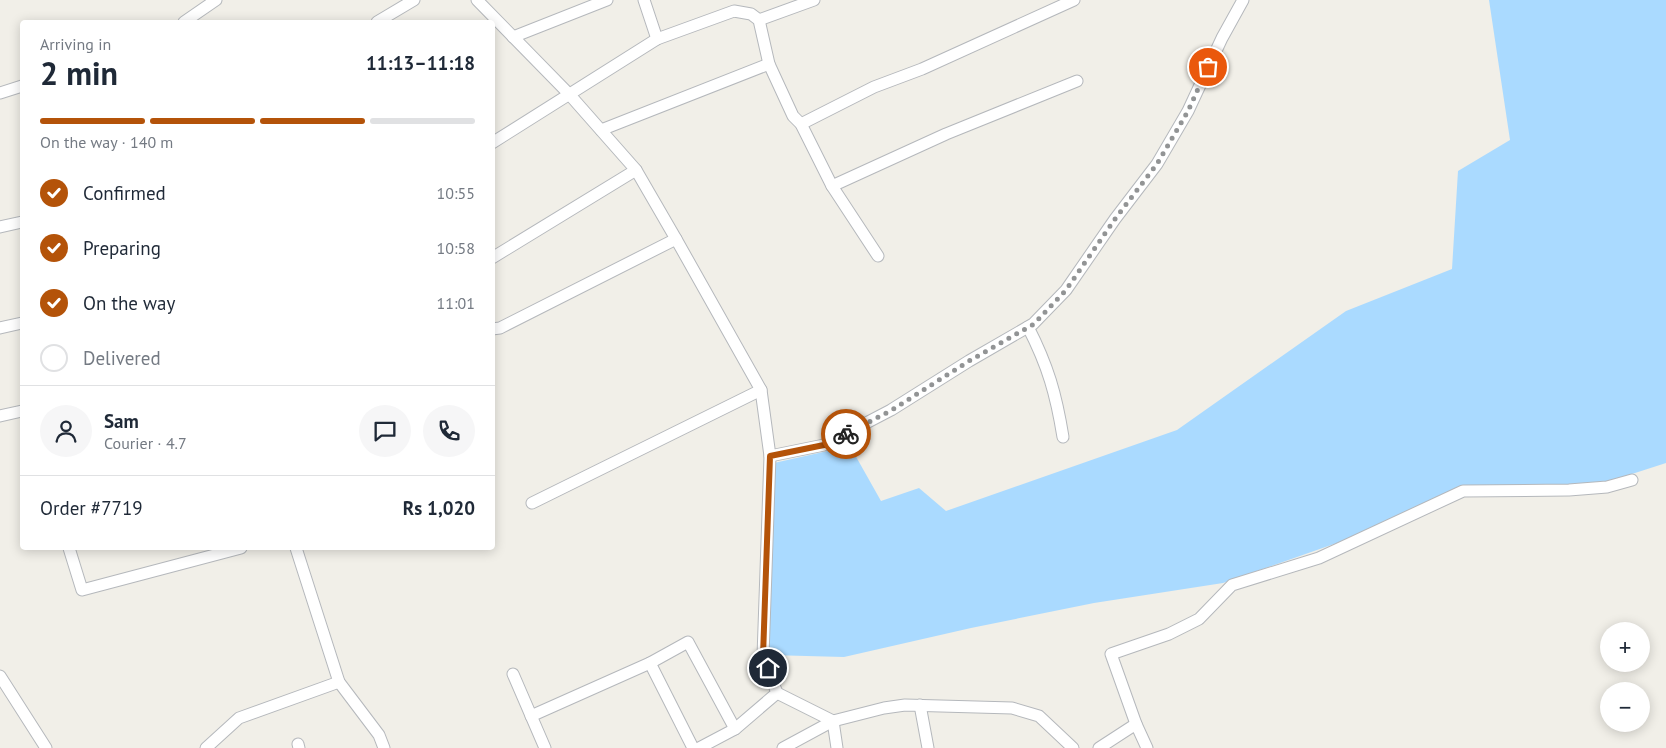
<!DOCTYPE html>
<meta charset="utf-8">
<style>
:root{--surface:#fff;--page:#f6f6f7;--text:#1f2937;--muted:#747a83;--line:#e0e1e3;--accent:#b45309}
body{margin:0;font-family:"PT Sans",sans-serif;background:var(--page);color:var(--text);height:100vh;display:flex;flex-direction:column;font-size:19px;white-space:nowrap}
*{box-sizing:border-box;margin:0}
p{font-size:16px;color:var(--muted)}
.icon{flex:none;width:28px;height:28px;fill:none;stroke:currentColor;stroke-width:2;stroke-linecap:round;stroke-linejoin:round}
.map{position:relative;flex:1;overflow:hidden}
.side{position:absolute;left:20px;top:20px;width:475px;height:530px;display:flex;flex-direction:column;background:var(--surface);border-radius:5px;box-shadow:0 2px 12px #0003}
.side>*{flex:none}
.fabs{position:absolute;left:1600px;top:622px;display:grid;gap:10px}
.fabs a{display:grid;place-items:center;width:50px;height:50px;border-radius:50%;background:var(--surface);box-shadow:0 2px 12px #0003;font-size:25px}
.pin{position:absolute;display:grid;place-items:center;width:42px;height:42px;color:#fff;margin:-21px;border:2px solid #fff;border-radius:50%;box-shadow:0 1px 5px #0007}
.courier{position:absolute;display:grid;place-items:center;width:50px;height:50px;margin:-25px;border:4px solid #b45309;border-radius:50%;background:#fff;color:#222;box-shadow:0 1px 6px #0007}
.summary em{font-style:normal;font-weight:700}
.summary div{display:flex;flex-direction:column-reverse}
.summary{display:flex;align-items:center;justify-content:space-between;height:85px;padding:0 20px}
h1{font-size:32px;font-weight:700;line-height:38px}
.bar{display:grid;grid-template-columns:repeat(4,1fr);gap:8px 5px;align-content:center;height:60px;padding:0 20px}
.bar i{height:6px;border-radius:4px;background:var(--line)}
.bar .current{background:var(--accent)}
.bar p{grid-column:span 4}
.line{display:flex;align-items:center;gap:12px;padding:0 20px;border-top:1px solid var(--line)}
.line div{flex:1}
.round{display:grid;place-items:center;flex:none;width:52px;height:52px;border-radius:26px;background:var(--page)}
ol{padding:0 20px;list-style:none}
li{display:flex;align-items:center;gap:15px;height:55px}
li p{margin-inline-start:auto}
li .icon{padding:5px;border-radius:50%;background:var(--accent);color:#fff;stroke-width:4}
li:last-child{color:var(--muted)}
li i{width:28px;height:28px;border:2px solid var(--line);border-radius:50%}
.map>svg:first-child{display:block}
.water{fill:#aadaff}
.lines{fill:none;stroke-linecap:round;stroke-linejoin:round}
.minor-casing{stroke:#b5b8bc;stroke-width:13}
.minor{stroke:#fff;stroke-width:11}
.done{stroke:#929495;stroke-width:5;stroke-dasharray:0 9}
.route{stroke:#b45309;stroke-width:6}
</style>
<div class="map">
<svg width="1666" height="748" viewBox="0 0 1666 748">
<rect width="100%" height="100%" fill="#f1efe8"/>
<polygon class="water" points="1489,0 1666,0 1666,463 1604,483 1460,487 1388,525 1223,583 1094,603 971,628 844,657 769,655 774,463 850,446 881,501 919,488 946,511 1177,430 1346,311 1452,269 1458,171 1510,140"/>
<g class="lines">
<g class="minor-casing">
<g id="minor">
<polyline points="477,0 569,94 636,170 676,239 761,390 770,456 763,656 777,693 735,729 699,748"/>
<polyline points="644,0 657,39"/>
<polyline points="759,20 814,0"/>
<polyline points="184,22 216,0"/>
<polyline points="377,22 414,0"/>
<polyline points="513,37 607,0"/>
<polyline points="0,93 22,86"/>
<polyline points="801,124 874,87 922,69 1074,0"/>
<polyline points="601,130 769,64"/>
<polyline points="492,143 657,39 734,11 751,14 759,20 769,64 793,116 801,124 832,186 878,256"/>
<polyline points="832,186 946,134 1077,81"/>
<polyline points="0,227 22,222"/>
<polyline points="492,258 636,170"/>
<path d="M1028,327C1048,366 1056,394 1063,437"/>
<polyline points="0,328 22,323"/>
<polyline points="492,329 500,328 676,239"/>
<polyline points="0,416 22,411"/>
<polyline points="770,456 824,445 891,410 969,361 1033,324 1066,290 1115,219 1157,164 1188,111 1222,38 1243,0"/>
<polyline points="532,503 761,390"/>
<polyline points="69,548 82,590 241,548"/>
<polyline points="296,548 339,682 379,735 384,748"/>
<polyline points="513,674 545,748"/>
<polyline points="0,676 46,748"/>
<polyline points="777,693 833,721 837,748"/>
<polyline points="920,705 928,748"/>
<polyline points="531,716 650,663"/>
<polyline points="1136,724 1111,654 1169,634 1199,619 1232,585 1319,558 1463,491 1569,490 1607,487 1632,480"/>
<polyline points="298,744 299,748"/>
<polyline points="206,748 239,718 339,682"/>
<polyline points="693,748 650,663 688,642 735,729"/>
<polyline points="783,748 833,721 884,708 905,705 1012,708 1039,716 1073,748"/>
<polyline points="1099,748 1136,724 1147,748"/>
</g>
</g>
<use href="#minor" class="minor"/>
</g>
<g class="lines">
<polyline class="done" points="846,434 892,410 969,361 1034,324 1066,290 1115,219 1157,164 1188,111 1208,67"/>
<polyline class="route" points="768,668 763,656 770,456 824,445 846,434"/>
</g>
</svg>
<div class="fabs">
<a>+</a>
<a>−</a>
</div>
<div class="pin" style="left:1208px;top:67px;background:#ea580c"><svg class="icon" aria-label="bag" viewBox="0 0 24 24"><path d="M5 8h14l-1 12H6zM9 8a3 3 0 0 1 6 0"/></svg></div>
<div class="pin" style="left:768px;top:668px;background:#1f2937"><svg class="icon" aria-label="home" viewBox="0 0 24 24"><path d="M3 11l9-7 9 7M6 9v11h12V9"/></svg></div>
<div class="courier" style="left:846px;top:434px"><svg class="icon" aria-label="bike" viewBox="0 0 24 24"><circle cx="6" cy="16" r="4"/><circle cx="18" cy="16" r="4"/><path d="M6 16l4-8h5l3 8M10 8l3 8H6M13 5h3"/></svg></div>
<section class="side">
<div class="summary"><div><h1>2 min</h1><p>Arriving in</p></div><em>11:13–11:18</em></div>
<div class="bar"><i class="current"></i><i class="current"></i><i class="current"></i><i></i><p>On the way · 140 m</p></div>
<ol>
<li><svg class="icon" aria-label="check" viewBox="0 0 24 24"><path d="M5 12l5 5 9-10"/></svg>Confirmed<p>10:55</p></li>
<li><svg class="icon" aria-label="check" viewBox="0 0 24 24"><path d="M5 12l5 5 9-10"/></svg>Preparing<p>10:58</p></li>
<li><svg class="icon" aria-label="check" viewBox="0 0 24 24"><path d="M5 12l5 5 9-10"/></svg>On the way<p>11:01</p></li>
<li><i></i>Delivered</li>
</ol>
<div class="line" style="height:90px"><a class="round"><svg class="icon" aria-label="person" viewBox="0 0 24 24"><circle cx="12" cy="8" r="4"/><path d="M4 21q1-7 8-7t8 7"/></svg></a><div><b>Sam</b><p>Courier · 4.7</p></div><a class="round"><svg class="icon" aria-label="chat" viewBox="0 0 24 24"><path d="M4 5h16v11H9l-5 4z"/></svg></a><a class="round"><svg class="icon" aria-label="phone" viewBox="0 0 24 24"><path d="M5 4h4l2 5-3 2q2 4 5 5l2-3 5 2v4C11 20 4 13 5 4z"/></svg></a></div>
<div class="line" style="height:65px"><div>Order #7719</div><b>Rs 1,020</b></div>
</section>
</div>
